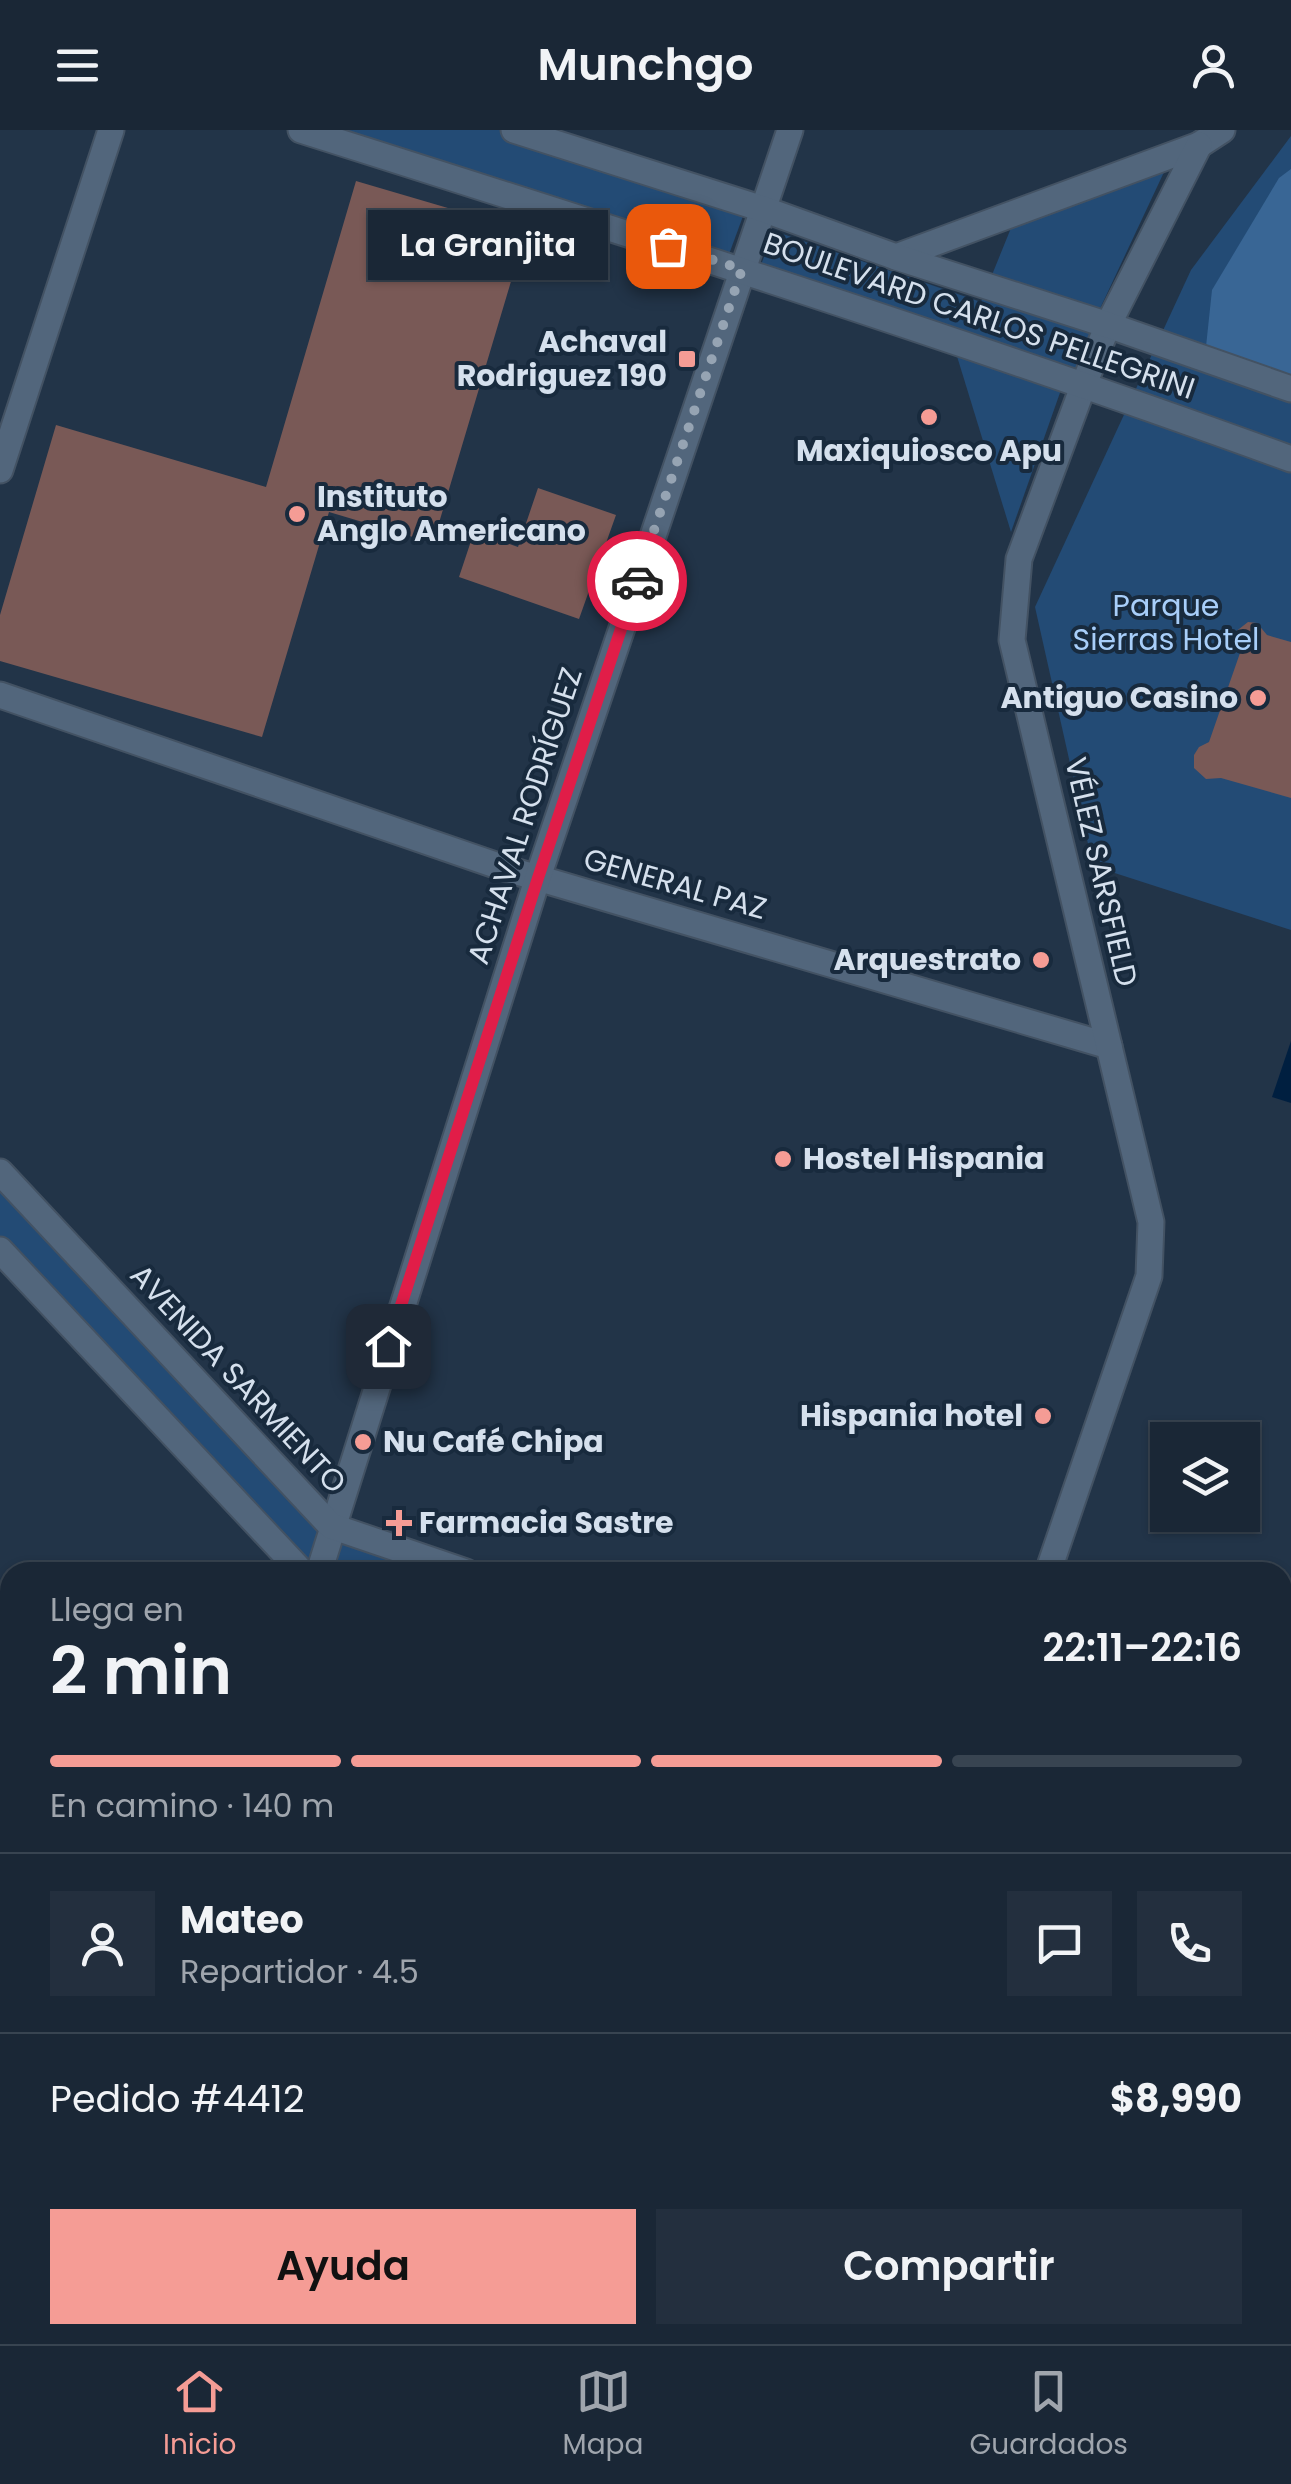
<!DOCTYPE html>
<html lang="es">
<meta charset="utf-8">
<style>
:root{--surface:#1a2736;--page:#232f3e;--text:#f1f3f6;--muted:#9fa5ad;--line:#384451;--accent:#f59c95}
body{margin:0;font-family:Poppins,sans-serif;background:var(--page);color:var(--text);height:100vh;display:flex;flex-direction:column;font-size:38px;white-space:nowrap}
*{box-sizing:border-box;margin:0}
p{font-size:32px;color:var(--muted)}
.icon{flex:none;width:55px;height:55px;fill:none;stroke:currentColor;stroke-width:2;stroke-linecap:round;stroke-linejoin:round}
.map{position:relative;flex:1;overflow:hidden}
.drawer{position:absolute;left:0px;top:1432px;width:1292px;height:782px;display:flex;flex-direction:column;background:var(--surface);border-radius:30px 30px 0 0;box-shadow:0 2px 8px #0004,0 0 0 2px var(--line)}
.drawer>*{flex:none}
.buttons{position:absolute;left:1150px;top:1292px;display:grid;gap:20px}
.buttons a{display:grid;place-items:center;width:110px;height:110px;border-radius:0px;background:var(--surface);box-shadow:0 2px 8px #0004,0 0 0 2px var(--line);font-size:50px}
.pin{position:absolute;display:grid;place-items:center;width:85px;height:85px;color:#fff;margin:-42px;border-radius:20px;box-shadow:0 5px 15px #0006}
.courier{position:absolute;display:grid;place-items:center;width:100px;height:100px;margin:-50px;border:8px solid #e11d48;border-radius:50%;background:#fff;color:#222;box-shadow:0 2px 12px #0007}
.bubble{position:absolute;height:70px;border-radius:0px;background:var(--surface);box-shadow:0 2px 8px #0004,0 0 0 2px var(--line);font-size:32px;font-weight:600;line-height:70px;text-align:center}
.overview em{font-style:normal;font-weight:600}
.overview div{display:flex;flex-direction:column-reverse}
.overview{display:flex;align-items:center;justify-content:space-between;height:170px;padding:0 50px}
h1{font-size:65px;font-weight:600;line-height:75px}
.bar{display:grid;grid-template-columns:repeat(4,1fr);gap:15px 10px;align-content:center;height:120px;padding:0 50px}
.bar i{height:12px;border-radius:8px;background:var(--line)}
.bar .active{background:var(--accent)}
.bar p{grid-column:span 4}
.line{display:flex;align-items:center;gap:25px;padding:0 50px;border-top:2px solid var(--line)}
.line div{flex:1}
.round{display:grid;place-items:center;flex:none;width:105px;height:105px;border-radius:0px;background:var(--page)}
.action{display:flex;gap:20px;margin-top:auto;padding:20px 50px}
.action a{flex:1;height:115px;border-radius:0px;background:var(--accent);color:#111;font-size:40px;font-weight:600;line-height:115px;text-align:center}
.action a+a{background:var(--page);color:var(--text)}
header{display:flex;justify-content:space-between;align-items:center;height:130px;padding:0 50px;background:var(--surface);font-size:45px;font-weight:600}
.tab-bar{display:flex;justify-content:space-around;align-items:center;height:140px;border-top:2px solid var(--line);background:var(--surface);font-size:28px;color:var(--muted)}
.tab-bar a{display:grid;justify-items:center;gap:5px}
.tab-bar .active{color:var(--accent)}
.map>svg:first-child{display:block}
.green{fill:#234b75}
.forest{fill:#396695}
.water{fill:#001f40}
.building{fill:#795956}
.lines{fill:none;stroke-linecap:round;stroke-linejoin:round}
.minor-casing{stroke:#435263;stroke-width:29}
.tertiary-casing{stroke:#435263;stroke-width:29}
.minor{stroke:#52667c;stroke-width:25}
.tertiary{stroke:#52667c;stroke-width:25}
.done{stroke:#96a4b3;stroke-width:10;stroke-dasharray:0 18}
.route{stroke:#e11d48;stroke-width:12}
.poi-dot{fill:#f59c95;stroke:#182a3d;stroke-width:4}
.labels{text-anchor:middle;stroke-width:8;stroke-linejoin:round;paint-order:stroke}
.street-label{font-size:30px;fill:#d5e0ed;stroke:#182a3d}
.poi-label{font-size:30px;font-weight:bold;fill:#d5e0ed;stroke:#182a3d;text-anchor:end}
.park-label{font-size:30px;fill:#a8cef9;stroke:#182a3d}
</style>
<header><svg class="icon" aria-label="menu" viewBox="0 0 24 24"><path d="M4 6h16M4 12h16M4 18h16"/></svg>Munchgo<svg class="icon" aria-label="person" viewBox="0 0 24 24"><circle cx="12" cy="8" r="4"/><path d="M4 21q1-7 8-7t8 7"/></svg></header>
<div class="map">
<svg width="1291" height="2214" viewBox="0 0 1291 2214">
<rect width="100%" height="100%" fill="#223448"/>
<g class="green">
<polygon points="309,0 505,0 746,78 728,127"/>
<polygon points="1291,6 1291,800 1093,736 1035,477 1191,140"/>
<polygon points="1165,40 1097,185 1074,243 759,140 774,101 981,172 1011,98 1049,79"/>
<polygon points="956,223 1062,257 1011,402"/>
<polygon points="0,1042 331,1395 466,1442 302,1442 0,1120"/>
</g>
<polygon class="forest" points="1291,39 1291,250 1205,226 1212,160 1279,48"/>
<polygon class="water" points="1291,911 1291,973 1272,967"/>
<g class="building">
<polygon points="356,51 526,101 433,413 329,382 262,607 0,531 0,485 56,295 266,357"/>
<polygon points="538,358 616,385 579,489 459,447 474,402 518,417"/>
<polygon points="1248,492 1257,493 1267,505 1291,512 1291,668 1221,648 1206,649 1194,638 1194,625 1199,617 1209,612 1240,523 1234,515 1234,503"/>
</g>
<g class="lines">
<g class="minor-casing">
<g id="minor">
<polyline points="896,127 1199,15 1222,0"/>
<polyline points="0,340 111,0"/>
<polyline points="0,565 507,739 1109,916"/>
<polyline points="319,1442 538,747 790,0"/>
<polyline points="1048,1442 1149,1146 1151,1092 1012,510 1019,429 1084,254 1108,195 1199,15"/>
<polyline points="0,1726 10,1729"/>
<polyline points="564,2205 593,2214"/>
<polyline points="69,2214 73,2205"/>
<polyline points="786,2214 789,2205"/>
</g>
</g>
<g class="tertiary-casing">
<g id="tertiary">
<path d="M301,0C633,105 964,210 1291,329"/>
<polyline points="514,0 763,79 896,127 1108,195 1291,259"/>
<polyline points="0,1042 331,1396 466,1442"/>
<polyline points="0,1120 302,1442"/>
<polyline points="1282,1715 1291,1718"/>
<polyline points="1282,1772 1291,1775"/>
</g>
</g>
<use href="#minor" class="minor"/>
<use href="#tertiary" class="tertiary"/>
</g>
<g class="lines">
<polyline class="done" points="637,451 742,139 668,116"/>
<polyline class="route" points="388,1216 538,748 637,451"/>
</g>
<g class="poi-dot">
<rect x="677" y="219" width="20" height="20" rx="5"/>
<circle cx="929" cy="287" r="10"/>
<circle cx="297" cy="384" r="10"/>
<circle cx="1258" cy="568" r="10"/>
<circle cx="1041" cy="830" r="10"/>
<circle cx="783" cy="1029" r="10"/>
<circle cx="1043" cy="1286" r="10"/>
<circle cx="363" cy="1312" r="10"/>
<path d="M394 1378h10v10h10v10h-10v10h-10v-10h-10v-10h10z"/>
</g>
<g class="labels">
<g class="street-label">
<text transform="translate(979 186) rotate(19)" y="10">BOULEVARD CARLOS PELLEGRINI</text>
<text transform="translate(525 686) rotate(-72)" y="10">ACHAVAL RODRÍGUEZ</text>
<text transform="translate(1101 742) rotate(77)" y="10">VÉLEZ SARSFIELD</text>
<text transform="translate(675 754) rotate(16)" y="10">GENERAL PAZ</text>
<text transform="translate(238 1249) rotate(47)" y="10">AVENIDA SARMIENTO</text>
</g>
<g class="poi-label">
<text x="667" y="222">Achaval<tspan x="667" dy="34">Rodriguez 190</tspan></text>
<text x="929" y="331" text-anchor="middle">Maxiquiosco Apu</text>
<text x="317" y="377" text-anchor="start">Instituto<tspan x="317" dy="34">Anglo Americano</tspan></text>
<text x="1238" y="578">Antiguo Casino</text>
<text x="1021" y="840">Arquestrato</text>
<text x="803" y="1039" text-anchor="start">Hostel Hispania</text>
<text x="1023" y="1296">Hispania hotel</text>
<text x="383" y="1322" text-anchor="start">Nu Café Chipa</text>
<text x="419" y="1403" text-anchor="start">Farmacia Sastre</text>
</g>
<g class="park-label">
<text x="1166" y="486">Parque<tspan x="1166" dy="34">Sierras Hotel</tspan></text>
</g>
</g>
</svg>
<div class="buttons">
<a><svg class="icon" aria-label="layers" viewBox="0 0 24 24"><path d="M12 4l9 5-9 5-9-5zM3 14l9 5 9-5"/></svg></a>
</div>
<div class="pin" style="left:668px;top:116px;background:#ea580c"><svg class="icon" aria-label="bag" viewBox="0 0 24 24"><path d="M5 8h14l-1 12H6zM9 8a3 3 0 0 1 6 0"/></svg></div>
<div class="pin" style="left:388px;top:1216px;background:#1f2937"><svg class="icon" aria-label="home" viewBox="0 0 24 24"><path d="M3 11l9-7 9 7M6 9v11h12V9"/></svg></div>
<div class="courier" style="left:637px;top:451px"><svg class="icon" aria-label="car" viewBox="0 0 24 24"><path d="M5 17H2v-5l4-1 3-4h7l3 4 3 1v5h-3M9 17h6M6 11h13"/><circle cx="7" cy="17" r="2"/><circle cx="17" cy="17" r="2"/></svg></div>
<div class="bubble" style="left:368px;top:80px;width:240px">La Granjita</div>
<section class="drawer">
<div class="overview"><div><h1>2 min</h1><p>Llega en</p></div><em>22:11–22:16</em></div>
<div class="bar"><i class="active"></i><i class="active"></i><i class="active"></i><i></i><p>En camino · 140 m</p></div>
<div class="line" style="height:180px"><a class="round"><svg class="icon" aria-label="person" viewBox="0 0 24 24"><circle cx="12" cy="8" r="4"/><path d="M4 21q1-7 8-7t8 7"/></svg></a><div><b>Mateo</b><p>Repartidor · 4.5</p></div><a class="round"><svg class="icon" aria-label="chat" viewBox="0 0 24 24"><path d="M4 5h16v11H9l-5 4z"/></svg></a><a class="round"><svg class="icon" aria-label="phone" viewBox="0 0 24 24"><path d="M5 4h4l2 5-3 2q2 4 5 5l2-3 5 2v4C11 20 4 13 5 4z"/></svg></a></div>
<div class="line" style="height:130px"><div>Pedido #4412</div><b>$8,990</b></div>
<div class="action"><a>Ayuda</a><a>Compartir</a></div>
</section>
</div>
<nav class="tab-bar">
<a class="active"><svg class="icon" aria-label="home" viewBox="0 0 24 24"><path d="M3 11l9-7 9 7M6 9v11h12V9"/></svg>Inicio</a>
<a><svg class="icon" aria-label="map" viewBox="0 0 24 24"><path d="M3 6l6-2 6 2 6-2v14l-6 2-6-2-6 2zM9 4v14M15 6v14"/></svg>Mapa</a>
<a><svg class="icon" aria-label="saved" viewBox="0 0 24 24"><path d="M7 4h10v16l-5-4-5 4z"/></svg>Guardados</a>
</nav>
